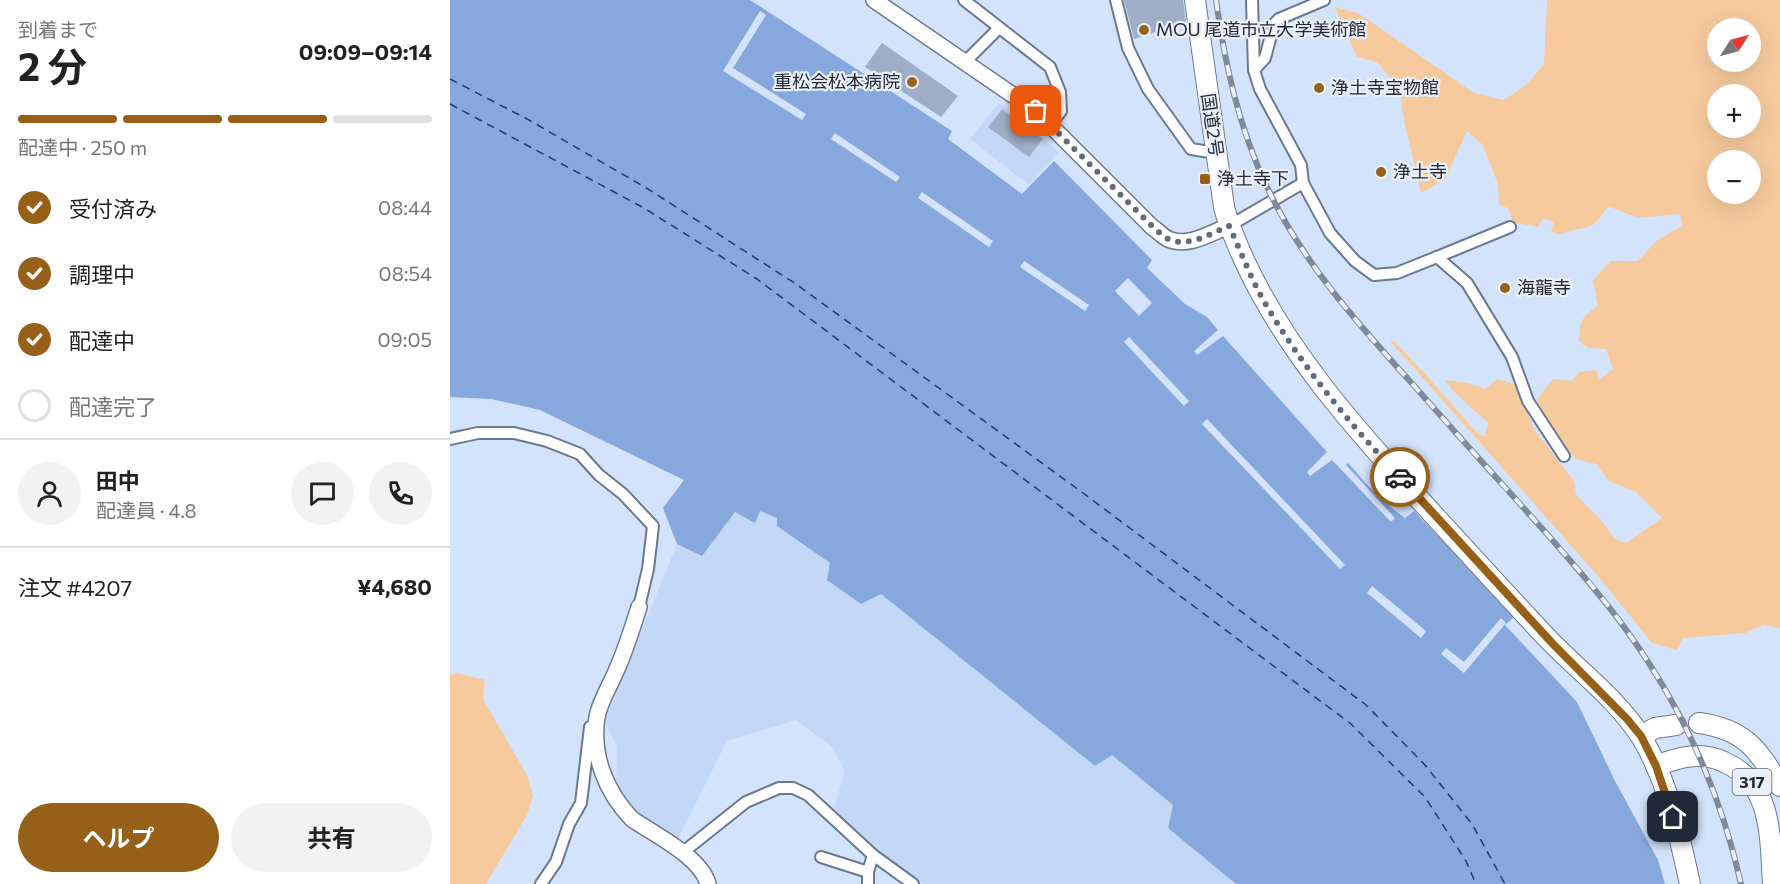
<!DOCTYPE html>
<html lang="ja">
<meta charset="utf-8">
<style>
:root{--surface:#fff;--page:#f2f2f2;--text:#222;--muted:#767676;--line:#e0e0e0;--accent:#976019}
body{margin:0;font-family:Commissioner,"Noto Sans JP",sans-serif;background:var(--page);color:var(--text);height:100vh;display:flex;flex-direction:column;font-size:22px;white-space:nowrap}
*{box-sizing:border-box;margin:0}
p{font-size:20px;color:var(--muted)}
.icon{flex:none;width:33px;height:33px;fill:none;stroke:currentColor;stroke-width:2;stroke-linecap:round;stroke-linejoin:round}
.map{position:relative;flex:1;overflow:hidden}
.drawer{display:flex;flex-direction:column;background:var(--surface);width:450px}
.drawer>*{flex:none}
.needle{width:39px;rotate:54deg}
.buttons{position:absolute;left:1257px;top:18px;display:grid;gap:12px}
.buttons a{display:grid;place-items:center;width:54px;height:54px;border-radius:50%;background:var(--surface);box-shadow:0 6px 24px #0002;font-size:30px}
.pin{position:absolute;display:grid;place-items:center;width:51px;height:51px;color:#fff;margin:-26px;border-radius:12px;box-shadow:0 3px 9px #0006}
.courier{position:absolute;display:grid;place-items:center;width:60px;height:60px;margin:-30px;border:4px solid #976019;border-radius:50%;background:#fff;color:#222;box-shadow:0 2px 8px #0007}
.headline em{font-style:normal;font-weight:700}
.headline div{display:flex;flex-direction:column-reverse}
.headline{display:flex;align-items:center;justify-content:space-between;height:102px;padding:0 18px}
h1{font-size:39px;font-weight:700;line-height:45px}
.bar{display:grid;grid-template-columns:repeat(4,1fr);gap:9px 6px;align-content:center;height:72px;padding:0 18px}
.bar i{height:8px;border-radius:4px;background:var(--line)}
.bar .on{background:var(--accent)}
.bar p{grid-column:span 4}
.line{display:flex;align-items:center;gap:15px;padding:0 18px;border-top:2px solid var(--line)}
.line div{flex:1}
.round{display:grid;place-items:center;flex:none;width:63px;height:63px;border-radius:32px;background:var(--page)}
ol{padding:0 18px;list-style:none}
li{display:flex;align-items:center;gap:18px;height:66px}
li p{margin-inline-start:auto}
li .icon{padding:6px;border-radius:50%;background:var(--accent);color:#fff;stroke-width:4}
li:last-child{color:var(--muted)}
li i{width:33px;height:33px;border:3px solid var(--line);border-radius:50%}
.cta{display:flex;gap:12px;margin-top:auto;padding:12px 18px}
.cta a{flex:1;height:69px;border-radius:36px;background:var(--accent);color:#fff;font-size:24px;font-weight:700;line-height:69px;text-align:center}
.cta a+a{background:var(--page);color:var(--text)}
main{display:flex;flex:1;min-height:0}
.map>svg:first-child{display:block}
.built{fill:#c3d7f6}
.green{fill:#f6ca9d;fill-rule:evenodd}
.water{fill:#87a8dd}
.pier{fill:#d4e3fc}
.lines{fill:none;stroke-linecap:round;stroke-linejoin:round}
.ferry{stroke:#153d7b;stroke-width:1.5;stroke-dasharray:8 6;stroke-linecap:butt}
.building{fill:#9faec6}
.street-casing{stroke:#6b798f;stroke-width:14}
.secondary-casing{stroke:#6b798f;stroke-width:18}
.highway-casing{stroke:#6b798f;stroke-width:22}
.street{stroke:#fff;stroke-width:10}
.secondary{stroke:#fff;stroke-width:15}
.highway{stroke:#fff;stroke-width:20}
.rail-casing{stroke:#7e899a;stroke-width:6}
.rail{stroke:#e9f0fa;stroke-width:4;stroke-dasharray:11;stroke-linecap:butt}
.done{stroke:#626b7a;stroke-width:6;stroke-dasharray:0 10.8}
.route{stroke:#976019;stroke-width:8}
.poi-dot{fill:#976019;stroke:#e9f0fa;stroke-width:2}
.labels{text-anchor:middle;stroke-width:4.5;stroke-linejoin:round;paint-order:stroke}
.shield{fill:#e9f0fa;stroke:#5f656f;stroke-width:1.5}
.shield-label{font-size:16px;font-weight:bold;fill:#242a34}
.poi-label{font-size:18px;fill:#242a34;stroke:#e9f0fa;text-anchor:start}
.street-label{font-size:18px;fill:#242a34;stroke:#e9f0fa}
</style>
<main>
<section class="drawer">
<div class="headline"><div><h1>2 分</h1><p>到着まで</p></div><em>09:09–09:14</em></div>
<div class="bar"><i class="on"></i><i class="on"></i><i class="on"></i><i></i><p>配達中 · 250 m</p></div>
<ol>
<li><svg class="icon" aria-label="check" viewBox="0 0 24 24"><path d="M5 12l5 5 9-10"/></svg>受付済み<p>08:44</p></li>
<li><svg class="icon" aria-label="check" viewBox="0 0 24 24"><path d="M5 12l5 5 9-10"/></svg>調理中<p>08:54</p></li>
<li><svg class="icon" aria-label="check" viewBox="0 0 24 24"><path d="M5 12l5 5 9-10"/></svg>配達中<p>09:05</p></li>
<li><i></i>配達完了</li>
</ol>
<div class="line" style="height:108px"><a class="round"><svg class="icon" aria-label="person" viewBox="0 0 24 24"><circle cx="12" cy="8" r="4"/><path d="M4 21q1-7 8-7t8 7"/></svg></a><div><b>田中</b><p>配達員 · 4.8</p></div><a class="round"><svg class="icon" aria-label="chat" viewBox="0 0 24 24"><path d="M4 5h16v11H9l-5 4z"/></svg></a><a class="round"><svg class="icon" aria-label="phone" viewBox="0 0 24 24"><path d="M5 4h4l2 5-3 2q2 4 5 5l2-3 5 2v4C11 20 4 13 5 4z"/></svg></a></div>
<div class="line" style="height:78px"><div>注文 #4207</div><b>¥4,680</b></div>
<div class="cta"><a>ヘルプ</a><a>共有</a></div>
</section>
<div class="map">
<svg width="1330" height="884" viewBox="0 0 1330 884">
<rect width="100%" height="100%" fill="#d4e3fc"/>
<g class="built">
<polygon points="549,103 609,152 579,185 520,139"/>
<polygon points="310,510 328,518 327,526 380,563 378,580 410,604 431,594 644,765 661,754 723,805 718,828 786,884 474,884 439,862 382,815 395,771 381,746 346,720 277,741 227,841 183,811 166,788 167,747 155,721 227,544 252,556 285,511"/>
</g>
<g class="green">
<path d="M1097,0H1330V628L1314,625L1295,633L1233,638L1227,650L1202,643L1147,575L940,341H944L979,378L1027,433L1035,437L1038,423L1004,392L995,380L1018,383L1035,389L1047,379L1067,385L1083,428L1124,481L1126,494L1149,518L1165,539L1176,543L1212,518L1186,492L1159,481L1146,464L1126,459L1100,428L1087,399L1103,379L1121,381L1130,372L1145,370L1150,379L1163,369L1156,349L1139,348L1129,341C1131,320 1130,318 1148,306L1143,280L1161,261H1188L1206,241L1232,226L1230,214L1188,218L1158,206C1140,236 1135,223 1109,235L1101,231L1104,222L1093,218L1088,227L1062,222L1059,209L1049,204L1048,184L1032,144L1017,131L995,179L971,193L953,116L950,90L927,62L907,57L885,7L908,13L1024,93L1054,100L1077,84L1094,64ZM1268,28H1300V62H1268ZM1268,94H1300V128H1268ZM1268,160H1300V194H1268Z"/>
<polygon points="7,673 35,680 33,699 77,775 83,796 77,815 36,884 0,884 0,675"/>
</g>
<polygon class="water" points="0,0 300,0 502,131 498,139 572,194 604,161 702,260 697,268 735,304 757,317 768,330 744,351 747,355 773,336 877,452 857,472 860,476 882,460 941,522 945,518 896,465 898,463 931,500 955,518 964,511 1065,616 1055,625 1127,702 1165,781 1208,860 1215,884 786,884 718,828 723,805 662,755 645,766 431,594 411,604 377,580 380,563 327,526 327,518 310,511 305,523 285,512 252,556 227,544 213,508 234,480 90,410 41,399 0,397"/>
<g class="pier">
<polygon points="310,11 316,15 283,68 356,114 352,120 273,71"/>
<polygon points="385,133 450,177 446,182 381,139"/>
<polygon points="472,192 543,241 539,247 468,198"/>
<polygon points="574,261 639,305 635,311 570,267"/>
<polygon points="678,278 702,303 689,316 665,291"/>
<polygon points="679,337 739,401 734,406 674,342"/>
<polygon points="757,419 895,565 890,569 752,424"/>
<polygon points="922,586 976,631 971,638 917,593"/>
<polygon points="1051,618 1056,623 1014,673 991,654 996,648 1014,662"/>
</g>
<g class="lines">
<g class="ferry">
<polyline points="0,79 79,120 198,189 346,284 633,493 916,705 975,765 1022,824 1055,884"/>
<polyline points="0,104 194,208 307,279 901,724 975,797 1016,861 1026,884"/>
</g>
</g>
<g class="building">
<polygon points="674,0 733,0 736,22 684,39"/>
<polygon points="432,43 508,96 491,117 415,67"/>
<polygon points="552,109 593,139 579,157 538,127"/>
</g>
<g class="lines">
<g class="street-casing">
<g id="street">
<polyline points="514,0 600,67 610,92 611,111 601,124"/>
<polyline points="666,0 678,48 698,89 741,149 766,153"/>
<polyline points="802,0 804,70 810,89 851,165 853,183 880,233 905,261 924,275 947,273 987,257"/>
<polyline points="515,62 549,28"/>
<polyline points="804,70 815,58 824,24 829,19 874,0"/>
<polyline points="779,226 853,183"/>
<polyline points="1060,227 987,257 1017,283 1062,357 1078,401 1114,456"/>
<polyline points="0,439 28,433 64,433 97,441 130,454 149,475 173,494 203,526 198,569 189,607"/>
<polyline points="232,853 296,802 329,788 343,788 358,795 423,855 463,884"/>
<polyline points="371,857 418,872"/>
<polyline points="91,884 106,862 119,824 131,803 140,727"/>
<polyline points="418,884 418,872 423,855"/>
</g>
</g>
<g class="secondary-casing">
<g id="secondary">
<path d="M424,0L586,111L702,227C707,230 712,236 718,239C738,248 760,233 779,226"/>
<path d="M189,607C182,629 176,649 167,669C161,684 150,701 147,717C141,755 156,792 182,819C205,835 251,857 258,884"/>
</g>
</g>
<g class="highway-casing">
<g id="highway">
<path d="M745,0L774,207C779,227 787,244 795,262C837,352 903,426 969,499C1012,546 1055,593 1098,639C1129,671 1168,700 1192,738C1218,782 1229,834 1240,884"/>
<path d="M1249,723C1294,729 1308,749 1330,786"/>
<polyline points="1191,736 1205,728 1226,725"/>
<path d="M1206,766C1229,757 1251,751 1274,762C1323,783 1320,838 1323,884"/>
</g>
</g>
<use href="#street" class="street"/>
<use href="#secondary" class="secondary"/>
<use href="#highway" class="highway"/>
<g class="rail-casing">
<path id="rail" d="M766,0C775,65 789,128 817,187C853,264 911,327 967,389C1010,438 1054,486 1097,534C1125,566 1153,597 1177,631C1232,707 1271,794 1291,884"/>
</g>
<use href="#rail" class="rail"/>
</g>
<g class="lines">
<path class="done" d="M586,111L702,226C707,230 712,236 718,239C738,248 760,234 779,226C790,249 799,274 811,296C849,363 898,422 950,477"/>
<polyline class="route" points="950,477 1103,644 1177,719 1191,736 1206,766 1223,817"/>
</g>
<g class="poi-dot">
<circle cx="694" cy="30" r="6"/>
<circle cx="462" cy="82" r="6"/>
<circle cx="869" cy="88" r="6"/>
<circle cx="931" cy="172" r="6"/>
<rect x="749" y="173" width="12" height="12" rx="3"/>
<circle cx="1055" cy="288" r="6"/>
</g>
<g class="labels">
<rect class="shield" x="1282.5" y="769" width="39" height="26" rx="4.5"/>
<g class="shield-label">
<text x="1302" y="788">317</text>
</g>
<g class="poi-label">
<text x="706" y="36">MOU 尾道市立大学美術館</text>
<text x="450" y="88" text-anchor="end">重松会松本病院</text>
<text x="881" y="94">浄土寺宝物館</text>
<text x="943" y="178">浄土寺</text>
<text x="767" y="185">浄土寺下</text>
<text x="1067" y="294">海龍寺</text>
</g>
<g class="street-label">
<text transform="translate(762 125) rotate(82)" y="6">国道2号</text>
</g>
</g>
</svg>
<div class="buttons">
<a><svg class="needle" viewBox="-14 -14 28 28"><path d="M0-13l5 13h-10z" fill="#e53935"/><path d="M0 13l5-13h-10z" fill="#767676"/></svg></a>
<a>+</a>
<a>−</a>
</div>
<div class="pin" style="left:586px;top:111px;background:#ea580c"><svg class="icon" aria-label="bag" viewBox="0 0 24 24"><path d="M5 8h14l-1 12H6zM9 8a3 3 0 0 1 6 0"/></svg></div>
<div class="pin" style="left:1223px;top:817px;background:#1f2937"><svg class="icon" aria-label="home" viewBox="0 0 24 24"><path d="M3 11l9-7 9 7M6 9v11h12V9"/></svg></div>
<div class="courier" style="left:950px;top:477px"><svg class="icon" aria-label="car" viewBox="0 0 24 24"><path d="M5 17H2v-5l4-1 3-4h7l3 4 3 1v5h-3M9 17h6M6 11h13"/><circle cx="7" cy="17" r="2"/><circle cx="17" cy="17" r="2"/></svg></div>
</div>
</main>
